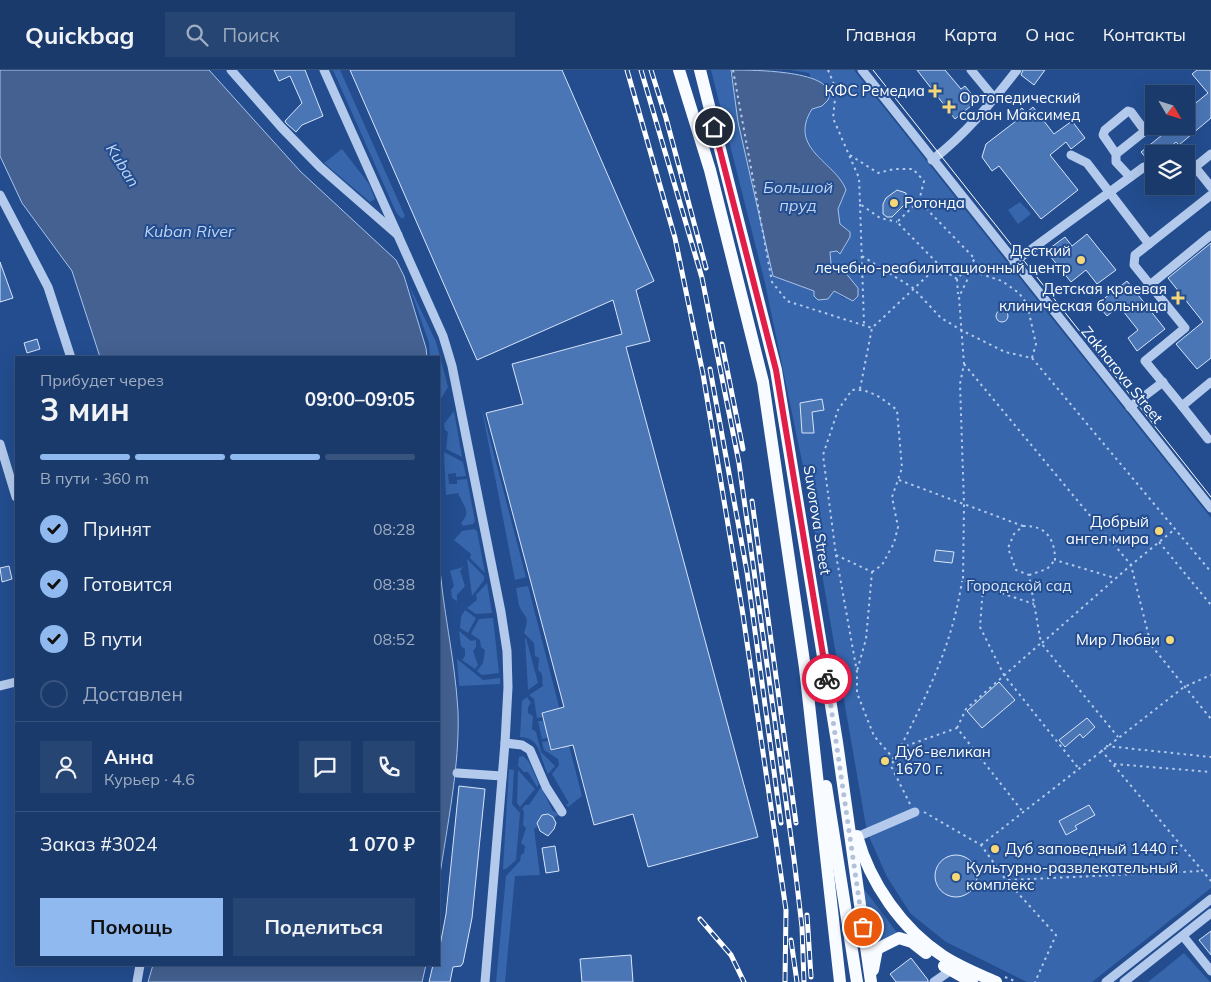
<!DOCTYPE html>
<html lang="ru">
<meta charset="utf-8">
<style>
:root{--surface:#1a3a6b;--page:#274573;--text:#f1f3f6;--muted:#9fadc1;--line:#38547e;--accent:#90b9f0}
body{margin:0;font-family:Mulish,sans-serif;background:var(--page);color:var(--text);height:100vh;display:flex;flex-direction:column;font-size:19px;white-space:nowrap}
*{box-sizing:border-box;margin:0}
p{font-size:16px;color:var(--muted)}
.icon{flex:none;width:28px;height:28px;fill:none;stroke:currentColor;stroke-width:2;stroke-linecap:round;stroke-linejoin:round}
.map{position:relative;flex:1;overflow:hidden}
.drawer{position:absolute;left:15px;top:286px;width:425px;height:610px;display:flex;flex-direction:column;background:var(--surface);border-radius:0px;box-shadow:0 5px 20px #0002,0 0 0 1px var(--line)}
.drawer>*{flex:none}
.needle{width:32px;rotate:128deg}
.tools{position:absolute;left:1145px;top:15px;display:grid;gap:10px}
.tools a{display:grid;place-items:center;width:50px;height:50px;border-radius:0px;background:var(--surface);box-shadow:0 5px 20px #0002,0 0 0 1px var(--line);font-size:25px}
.pin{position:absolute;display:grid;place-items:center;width:42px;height:42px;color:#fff;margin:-21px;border:2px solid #fff;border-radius:50%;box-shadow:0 1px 5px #0007}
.courier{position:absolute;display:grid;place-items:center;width:50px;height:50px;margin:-25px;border:4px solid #e11d48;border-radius:50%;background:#fff;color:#222;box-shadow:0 1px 6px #0007}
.head em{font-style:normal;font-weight:700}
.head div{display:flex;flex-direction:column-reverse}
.head{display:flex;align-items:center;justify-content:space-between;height:85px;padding:0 25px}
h1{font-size:32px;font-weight:700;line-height:38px}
.bar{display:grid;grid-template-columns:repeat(4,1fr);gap:8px 5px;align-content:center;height:60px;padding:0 25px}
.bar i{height:6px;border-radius:4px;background:var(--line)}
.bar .current{background:var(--accent)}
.bar p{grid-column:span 4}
.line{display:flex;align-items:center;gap:12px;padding:0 25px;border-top:1px solid var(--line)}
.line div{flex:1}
.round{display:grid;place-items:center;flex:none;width:52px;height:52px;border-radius:0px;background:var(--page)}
ol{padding:0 25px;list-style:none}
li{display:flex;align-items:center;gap:15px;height:55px}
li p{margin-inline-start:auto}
li .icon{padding:5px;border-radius:50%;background:var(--accent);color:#111;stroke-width:4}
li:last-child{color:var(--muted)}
li i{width:28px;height:28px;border:2px solid var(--line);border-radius:50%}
.button{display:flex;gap:10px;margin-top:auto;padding:10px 25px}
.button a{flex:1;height:58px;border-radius:0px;background:var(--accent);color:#111;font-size:20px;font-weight:700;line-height:58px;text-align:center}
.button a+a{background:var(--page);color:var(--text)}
header{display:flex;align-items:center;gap:30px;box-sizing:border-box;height:70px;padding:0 25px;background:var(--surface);border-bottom:1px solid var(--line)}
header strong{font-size:24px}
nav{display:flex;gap:28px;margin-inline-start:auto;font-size:18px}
.search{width:350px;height:45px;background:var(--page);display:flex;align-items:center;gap:12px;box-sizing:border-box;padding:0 18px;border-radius:0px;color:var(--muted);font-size:19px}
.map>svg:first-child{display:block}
.green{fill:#3766ac}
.water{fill:#446191;stroke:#a7c4ed}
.building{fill:#4b76b6;stroke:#d8e5f9}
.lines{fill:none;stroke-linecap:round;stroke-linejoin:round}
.path{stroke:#b3caec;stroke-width:2;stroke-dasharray:2.5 4;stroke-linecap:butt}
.minor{stroke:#b3caec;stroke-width:9}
.major{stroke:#f8fbff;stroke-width:12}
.tram{stroke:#fff;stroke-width:1}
.rail-casing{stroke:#fff;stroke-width:5}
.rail{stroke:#234d8f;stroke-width:3;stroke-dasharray:9;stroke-linecap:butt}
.done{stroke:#b2c1d8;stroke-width:5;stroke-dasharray:0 9}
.route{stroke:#e11d48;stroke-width:6}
.poi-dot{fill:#f7d876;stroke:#234d8f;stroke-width:2}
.labels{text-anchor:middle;stroke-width:4;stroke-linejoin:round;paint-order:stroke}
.poi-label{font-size:15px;fill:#fff;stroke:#234d8f;text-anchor:end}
.street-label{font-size:15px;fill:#fff;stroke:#234d8f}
.park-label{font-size:15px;fill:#d8e5f9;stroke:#234d8f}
.water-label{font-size:16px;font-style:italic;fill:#bfd4f3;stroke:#234d8f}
</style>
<header>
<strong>Quickbag</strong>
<div class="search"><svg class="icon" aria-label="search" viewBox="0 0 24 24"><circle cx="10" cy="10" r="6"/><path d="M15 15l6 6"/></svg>Поиск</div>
<nav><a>Главная</a><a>Карта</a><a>О нас</a><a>Контакты</a></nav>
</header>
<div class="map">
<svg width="1211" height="912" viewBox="0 0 1211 912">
<rect width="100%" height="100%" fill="#234d8f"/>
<g class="green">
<polygon points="333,0 340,0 405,146 402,149 396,142"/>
<path d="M711,0H731L730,2L773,206L814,221H834L845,229L829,191L830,182L844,179L850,167V162L840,154L838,139L846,120C836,92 787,79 812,39L822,36L809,3L790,0H854L1211,448V818L1092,912H1027L946,872L911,844L887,807L867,762L804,401L765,213Z"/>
<polygon points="342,79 369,114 375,129 370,132 324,93"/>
<polygon points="1020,132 1031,144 1018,154 1008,140"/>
<polygon points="409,215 436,272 448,317 442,327 439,328 439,288 430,287 429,273"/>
<polygon points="481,335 526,507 515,510"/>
<polygon points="454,341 462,387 446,379 448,362 445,360 444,354"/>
<path d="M444,382L463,392L466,406L456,407V403L448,404L449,414H457V410L467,409L475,451L473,454L463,456L461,453C472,441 463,436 458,423L446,425Z"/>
<polygon points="474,459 477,461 485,503 470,488 471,484 454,470 462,461"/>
<polygon points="467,489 484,506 484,510 472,526"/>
<polygon points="463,497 460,501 465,516 457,525 457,531 452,528 451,520 454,516 450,501"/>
<polygon points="487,513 492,543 476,544 467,538 477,530 476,525"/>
<path d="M528,516L582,726L568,737L566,735L569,733L552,704L559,695L558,689L544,680L542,672L548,671L550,681L562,679L559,662L547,664V668L542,669L538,651H555L553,640L542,642L543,647L537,648L534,629L529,625L543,616C541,609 545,605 538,600L539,588L535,586L534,573L524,563C531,543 523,548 519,535C518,530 517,524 516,518Z"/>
<polygon points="465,540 476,548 468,563 460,558 461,547"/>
<polygon points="493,548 499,603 482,605 477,601 483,593 485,580 481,577 480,570 471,564 479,549"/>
<polygon points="459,561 471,571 476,570 476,577 473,581 478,595 475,599 462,590 465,586 465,579 461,576"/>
<polygon points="526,568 538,613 528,620 525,569"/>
<polygon points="457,589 483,610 500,608 500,614 459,616"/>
<path d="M527,627L531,633L528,637V643L533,646L532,659L536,662L541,682L555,696L548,704C539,687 542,668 520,667L522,631Z"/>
<polygon points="523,686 529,692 539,714 537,717 528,702 524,702 518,696 519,687"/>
<polygon points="509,699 514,700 512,734 520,743 516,790 506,799 503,799"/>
<polygon points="518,700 535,719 520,737 517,733"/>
<polygon points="541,717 553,741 559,744 554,748 548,744 542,745 538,750 537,757 534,759 540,805 515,806 505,912 496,912 506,806 520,791 521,785 524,783 525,776 521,773 526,758 523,755 524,741 522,739 525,735 529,735"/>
<polygon points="864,819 898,864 873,878"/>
<polygon points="1184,883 1210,912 1148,912"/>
</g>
<g class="water">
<polygon points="0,0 209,0 300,101 396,190 404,206 426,278 427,287 100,287 72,201 22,133 0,86"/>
<path d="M731,0C753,0 840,0 828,30L822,36L812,39C787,79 836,92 846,120L838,139L840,154L850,162V167L840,184L837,181L830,182L831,194L840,196L858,218V226L853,231L834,221L828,229L818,230L814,226V221L773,206L738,52Z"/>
<path d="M439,486C442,537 455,588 458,641C460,695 447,756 439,811Z"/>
<polygon points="153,895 426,895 422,912 148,912"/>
</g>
<g class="building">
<polygon points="274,0 305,0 323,46 302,55 296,62 286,53 285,51 302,33 290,6 279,11"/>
<polygon points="350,0 562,0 654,211 636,220 650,271 626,277 758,767 648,797 633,744 594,755 573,675 551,680 542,643 564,637 486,343 523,334 512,294 622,264 613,230 477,290"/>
<polygon points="917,0 945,0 961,19 965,16 977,31 955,49"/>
<polygon points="1023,0 1045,0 1034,15 1021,5"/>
<polygon points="1197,0 1211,0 1211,48 1179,75 1176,72 1162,84 1154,84 1154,97 1141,82 1167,61 1164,56 1186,56 1186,41 1208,23 1192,4"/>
<polygon points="1033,37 1054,64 1072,51 1085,68 1071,79 1066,72 1050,85 1078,120 1041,149 999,96 992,101 982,87 986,74 1020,48 1016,43 1022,38 1026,43"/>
<polygon points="897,120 906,123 906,133 892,147 887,147 883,144 883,134 886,128"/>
<polygon points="1087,164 1116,200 1097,214 1086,200 1071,212 1046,181 1065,167 1072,176"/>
<polygon points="1211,173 1211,288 1197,299 1176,274 1203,252 1168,208"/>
<polygon points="0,192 13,228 0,232"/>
<polygon points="1127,211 1165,259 1137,281 1128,268 1138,260 1119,236 1107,246 1097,234"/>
<circle cx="1002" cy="246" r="6"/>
<polygon points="37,269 40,279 27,283 24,273"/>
<polygon points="822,329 824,340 812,342 814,363 802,363 800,333"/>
<polygon points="936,480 954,482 952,493 934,491"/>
<polygon points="9,496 12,509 2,512 0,498"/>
<polygon points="999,612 1015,630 982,658 967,641"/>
<polygon points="1087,648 1095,657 1083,668 1080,664 1065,677 1059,670"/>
<polygon points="459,716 485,719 472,848 463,893 461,896 453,897 450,912 429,912 433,895 439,895 439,881 446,844"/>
<polygon points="1089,735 1095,745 1075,756 1077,759 1066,765 1059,751"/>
<polygon points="548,744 553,747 556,753 554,759 548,766 540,761 537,753 542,745"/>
<polygon points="555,776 559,801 546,803 542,778"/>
<circle cx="956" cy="806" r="21"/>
<polygon points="1211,861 1211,885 1199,870"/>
<polygon points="631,885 633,912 582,912 580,889"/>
<polygon points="911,888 928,910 928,912 896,912 890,904"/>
</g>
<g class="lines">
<g class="path">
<polyline points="733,0 772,212 787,231 872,258"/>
<polyline points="828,0 836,19 833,48 859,108 860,134 880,148 897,152"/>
<polyline points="850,85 878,103 894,99 913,99 924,111 919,131"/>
<polyline points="860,134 864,254"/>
<polyline points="862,186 913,218 941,248 963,261 1005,282 1032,288 1211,502"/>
<polyline points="969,195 982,203"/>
<polyline points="957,209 946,202 897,152 919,131 975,189 957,209 958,224"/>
<polyline points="1032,288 1036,274 1027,234 1019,223 1002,211 975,202 970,204 959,227 964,294 960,314 964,434 963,510 983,517 980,557 1004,605 1079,699"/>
<polyline points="964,294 1131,495 1151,575 1211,649"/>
<polyline points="860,319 872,258 939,195"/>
<polyline points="899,410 1023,456 1014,464 1008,478 1016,500 1029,505 1041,573"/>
<path d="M1023,456C1046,455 1055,469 1055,490L1115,508"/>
<polyline points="1159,472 1211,535"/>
<polyline points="836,485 872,502 866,569 857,601"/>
<path d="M872,502L882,495L894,473L898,457L892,427L902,398L897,340C884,330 870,318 852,320L838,340L823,385L836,485L857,602V623L874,666L894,689"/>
<polyline points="1029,505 1047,499 1055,490"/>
<polyline points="983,517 1034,534"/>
<polyline points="1042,573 1131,495 1175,459"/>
<polyline points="957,658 966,639 1041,573 1118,667"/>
<polyline points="1106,676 1211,687"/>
<polyline points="900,678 957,658 1023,742"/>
<polyline points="1101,680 1211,811"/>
<polyline points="1114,694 1211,702"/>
<path d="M910,734L891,696C923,632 951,582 962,511"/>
<polyline points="924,742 981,775 1006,810 1056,865 1035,912"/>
<polyline points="981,775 1184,617 1211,605"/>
<polyline points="1008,810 1203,801"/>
<polyline points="1005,907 1017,912"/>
</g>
<g class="minor">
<polyline points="231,0 282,58 320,97 398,165"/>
<polyline points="324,0 443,266 452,296 501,542 507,581 508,617 505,673 485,912"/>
<polyline points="862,0 1211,438"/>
<polyline points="971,0 995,29"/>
<polyline points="1116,84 1103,65 1105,60 1128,41 1131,42 1145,61 1116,84 1116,92 1130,107"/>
<polyline points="1211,84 1195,97 1211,117"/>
<polyline points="1071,85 1087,93 1149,174"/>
<path d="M932,90C965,65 992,32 1017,0"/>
<polyline points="0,125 48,217 71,288"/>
<polyline points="1211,125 1135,185 1134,195 1185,258 1145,291 1182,336 1211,312"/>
<polyline points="1014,192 1144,97"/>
<polyline points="1150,215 1211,165"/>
<polyline points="1182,336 1208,369"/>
<polyline points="1130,337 1163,312"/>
<polyline points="0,374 16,427"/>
<polyline points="0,616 16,612"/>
<polyline points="505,673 522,675 530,680 546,717 562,742"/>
<polyline points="457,703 502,706"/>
<polyline points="857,767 915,742"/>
<polyline points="1183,866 1211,901"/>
<polyline points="137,912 140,895"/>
<polyline points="934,912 954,898"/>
<polyline points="1106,912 1211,829"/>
<polyline points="1124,912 1211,843"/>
</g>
<g class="major">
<polyline points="679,0 710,100 763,312 805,598 840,912"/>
<polyline points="700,0 776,300 837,672 871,912"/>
<polyline points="826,716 857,912"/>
<path d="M857,766C870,813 902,859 943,886C960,897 978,904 996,912"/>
<polyline points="944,896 972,912"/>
<polyline points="873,900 877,879 899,868 912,872 926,883"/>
</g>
<polyline class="tram" points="873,0 1211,427"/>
<g class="rail-casing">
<g id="rail">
<polyline points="627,0 675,168 703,304 743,545 786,840 785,912"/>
<polyline points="641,0 702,208 739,393 794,789 802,857 804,912"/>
<polyline points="651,0 666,48 706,198"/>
<polyline points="722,274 743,379"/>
<polyline points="710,299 747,502 781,753"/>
<polyline points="752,431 796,753"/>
<polyline points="807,845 811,907"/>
<polyline points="700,849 731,885 744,912"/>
<polyline points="791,870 797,912"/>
</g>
</g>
<use href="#rail" class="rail"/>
</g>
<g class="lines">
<polyline class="done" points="827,609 863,857"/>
<polyline class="route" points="714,57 776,300 827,609"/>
</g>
<g class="poi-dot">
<path d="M932.5 13.5h5v5h5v5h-5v5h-5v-5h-5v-5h5z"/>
<path d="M946.5 29.5h5v5h5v5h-5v5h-5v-5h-5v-5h5z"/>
<circle cx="894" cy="133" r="5"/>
<circle cx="1081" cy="190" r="5"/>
<path d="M1175.5 220.5h5v5h5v5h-5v5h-5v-5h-5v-5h5z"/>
<circle cx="1159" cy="461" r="5"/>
<circle cx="1170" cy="570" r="5"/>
<circle cx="885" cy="691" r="5"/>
<circle cx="995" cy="779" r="5"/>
<circle cx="956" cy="807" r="5"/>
</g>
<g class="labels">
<g class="poi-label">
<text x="925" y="26">КФС Ремедиа</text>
<text x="959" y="33" text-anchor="start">Ортопедический<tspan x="959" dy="17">салон Максимед</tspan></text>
<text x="904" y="138" text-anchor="start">Ротонда</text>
<text x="1071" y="186">Десткий<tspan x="1071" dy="17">лечебно-реабилитационный центр</tspan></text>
<text x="1167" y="224">Детская краевая<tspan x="1167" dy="17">клиническая больница</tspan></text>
<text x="1149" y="457">Добрый<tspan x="1149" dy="17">ангел мира</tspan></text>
<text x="1160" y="575">Мир Любви</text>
<text x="895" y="687" text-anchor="start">Дуб-великан<tspan x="895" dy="17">1670 г.</tspan></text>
<text x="1005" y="784" text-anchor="start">Дуб заповедный 1440 г.</text>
<text x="966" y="803" text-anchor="start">Культурно-развлекательный<tspan x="966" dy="17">комплекс</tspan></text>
</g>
<g class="street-label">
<text transform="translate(1122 305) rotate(51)" y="5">Zakharova Street</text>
<text transform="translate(817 450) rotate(81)" y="5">Suvorova Street</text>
</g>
<g class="park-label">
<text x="1019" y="521">Городской сад</text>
</g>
<g class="water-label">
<text transform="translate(123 95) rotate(58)" y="6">Kuban</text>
<text x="798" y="123">Большой<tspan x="798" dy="18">пруд</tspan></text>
<text x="189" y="167">Kuban River</text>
</g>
</g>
</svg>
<div class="tools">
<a><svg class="needle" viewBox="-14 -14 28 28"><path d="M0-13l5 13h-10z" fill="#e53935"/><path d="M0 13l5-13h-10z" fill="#9fadc1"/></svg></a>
<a><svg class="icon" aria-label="layers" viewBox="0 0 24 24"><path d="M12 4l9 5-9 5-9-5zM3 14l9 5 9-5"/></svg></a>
</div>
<div class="pin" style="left:863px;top:857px;background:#ea580c"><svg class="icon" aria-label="bag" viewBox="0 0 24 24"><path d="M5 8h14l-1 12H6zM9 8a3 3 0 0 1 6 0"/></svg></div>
<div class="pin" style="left:714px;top:57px;background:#1f2937"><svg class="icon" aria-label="home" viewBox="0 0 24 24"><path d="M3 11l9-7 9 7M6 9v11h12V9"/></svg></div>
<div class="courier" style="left:827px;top:609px"><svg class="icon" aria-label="bike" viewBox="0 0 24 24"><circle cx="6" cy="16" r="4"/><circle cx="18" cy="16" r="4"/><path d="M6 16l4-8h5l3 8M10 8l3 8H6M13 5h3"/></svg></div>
<section class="drawer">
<div class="head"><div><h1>3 мин</h1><p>Прибудет через</p></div><em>09:00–09:05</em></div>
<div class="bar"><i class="current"></i><i class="current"></i><i class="current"></i><i></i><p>В пути · 360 m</p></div>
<ol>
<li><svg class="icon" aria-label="check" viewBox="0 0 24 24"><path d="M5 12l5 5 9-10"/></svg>Принят<p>08:28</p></li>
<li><svg class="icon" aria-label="check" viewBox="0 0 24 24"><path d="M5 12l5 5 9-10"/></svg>Готовится<p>08:38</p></li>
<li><svg class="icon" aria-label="check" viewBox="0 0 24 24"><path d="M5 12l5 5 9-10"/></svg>В пути<p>08:52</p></li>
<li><i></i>Доставлен</li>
</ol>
<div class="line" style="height:90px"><a class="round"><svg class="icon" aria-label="person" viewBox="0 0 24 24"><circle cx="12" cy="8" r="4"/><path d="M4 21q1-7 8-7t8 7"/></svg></a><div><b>Анна</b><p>Курьер · 4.6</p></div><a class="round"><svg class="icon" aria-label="chat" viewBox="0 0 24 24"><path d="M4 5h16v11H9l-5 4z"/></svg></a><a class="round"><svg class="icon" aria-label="phone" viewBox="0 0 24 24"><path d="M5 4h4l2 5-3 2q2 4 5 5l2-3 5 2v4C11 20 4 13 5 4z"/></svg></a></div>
<div class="line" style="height:65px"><div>Заказ #3024</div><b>1 070 ₽</b></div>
<div class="button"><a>Помощь</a><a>Поделиться</a></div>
</section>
</div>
